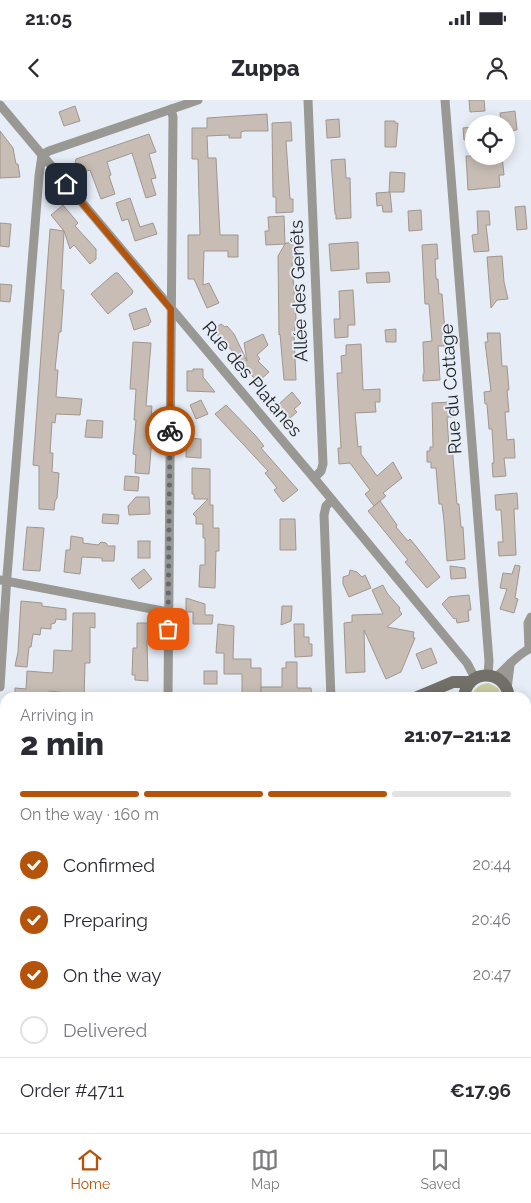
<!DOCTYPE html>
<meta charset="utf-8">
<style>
:root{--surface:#fff;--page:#f7f7f7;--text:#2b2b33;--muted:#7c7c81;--line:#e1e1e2;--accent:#b45309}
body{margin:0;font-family:Raleway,sans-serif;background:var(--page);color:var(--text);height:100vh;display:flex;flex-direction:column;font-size:19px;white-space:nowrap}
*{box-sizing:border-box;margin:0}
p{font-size:16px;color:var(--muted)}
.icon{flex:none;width:28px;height:28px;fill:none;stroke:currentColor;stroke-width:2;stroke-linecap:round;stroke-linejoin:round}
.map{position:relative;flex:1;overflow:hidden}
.details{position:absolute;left:0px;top:592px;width:531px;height:441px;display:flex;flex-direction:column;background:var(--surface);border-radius:15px 15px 0 0;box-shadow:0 2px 12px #0003}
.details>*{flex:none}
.buttons{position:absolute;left:465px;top:15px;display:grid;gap:10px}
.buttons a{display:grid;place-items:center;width:50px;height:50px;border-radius:50%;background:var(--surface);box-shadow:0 2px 12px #0003;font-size:25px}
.pin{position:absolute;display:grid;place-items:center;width:42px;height:42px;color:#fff;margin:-21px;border-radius:10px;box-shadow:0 2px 8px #0006}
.courier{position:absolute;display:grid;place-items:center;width:50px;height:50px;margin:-25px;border:4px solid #b45309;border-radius:50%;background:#fff;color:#222;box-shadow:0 1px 6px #0007}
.summary em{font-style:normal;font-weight:800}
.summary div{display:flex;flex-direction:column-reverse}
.summary{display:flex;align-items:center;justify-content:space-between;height:85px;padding:0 20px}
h1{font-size:32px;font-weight:800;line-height:38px}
.bar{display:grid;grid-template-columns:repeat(4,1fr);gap:8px 5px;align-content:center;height:60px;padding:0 20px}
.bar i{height:6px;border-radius:4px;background:var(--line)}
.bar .active{background:var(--accent)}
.bar p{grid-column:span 4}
.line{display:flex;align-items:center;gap:12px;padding:0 20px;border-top:1px solid var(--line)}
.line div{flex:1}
ol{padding:0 20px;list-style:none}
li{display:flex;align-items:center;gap:15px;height:55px}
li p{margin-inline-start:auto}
li .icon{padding:5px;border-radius:50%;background:var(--accent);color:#fff;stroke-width:4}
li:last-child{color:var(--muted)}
li i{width:28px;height:28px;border:2px solid var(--line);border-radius:50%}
.status{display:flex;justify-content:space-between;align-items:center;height:35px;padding:0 25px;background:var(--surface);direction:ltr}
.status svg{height:14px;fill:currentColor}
header{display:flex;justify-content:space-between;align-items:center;height:65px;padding:0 20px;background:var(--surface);font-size:22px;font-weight:800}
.tabs{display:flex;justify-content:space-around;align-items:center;height:70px;border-top:1px solid var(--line);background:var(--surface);font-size:14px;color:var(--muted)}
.tabs a{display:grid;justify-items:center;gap:2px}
.tabs .active{color:var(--accent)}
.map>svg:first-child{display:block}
.commercial{fill:#eaddf1}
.education{fill:#f6dcd6}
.green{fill:#cbcea1}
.building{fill:#c7bdb5;stroke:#a0968e}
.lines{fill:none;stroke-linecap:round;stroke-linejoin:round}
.street{stroke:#9a9893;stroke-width:9}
.secondary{stroke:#736f69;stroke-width:12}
.done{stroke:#65696f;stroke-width:5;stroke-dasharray:0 9}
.route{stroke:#b45309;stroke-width:6}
.labels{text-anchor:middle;stroke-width:4;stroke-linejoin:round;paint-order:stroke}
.street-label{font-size:18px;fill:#202226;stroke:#e6edf7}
</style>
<div class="status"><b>21:05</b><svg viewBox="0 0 49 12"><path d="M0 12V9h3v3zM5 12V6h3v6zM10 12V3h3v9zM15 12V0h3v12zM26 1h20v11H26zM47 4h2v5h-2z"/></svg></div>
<header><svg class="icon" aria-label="back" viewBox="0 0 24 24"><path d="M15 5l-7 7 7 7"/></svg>Zuppa<svg class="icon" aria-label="person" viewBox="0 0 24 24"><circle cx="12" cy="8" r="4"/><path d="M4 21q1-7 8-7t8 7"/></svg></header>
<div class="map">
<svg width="531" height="1033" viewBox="0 0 531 1033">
<rect width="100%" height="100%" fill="#e6edf7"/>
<polygon class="commercial" points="531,630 531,884 526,867 526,631"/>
<g class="education">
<polygon points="0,770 5,770 5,792 0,786"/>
<polygon points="526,868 531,884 531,944 526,946"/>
<polygon points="255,1029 443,1029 440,1033 260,1033"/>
</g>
<g class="green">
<path d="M489,583L498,588L502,597H472C474,588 479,584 489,583Z"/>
<polygon points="5,940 5,1029 110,1029 107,1033 0,1033 0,942"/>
</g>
<g class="building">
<polygon points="469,0 484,0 485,11 470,12"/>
<polygon points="75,6 80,21 64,26 59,12"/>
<polygon points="515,11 517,30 506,31 506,24 501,24 500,13"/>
<polygon points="267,14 268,31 244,31 241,32 241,38 229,38 229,35 207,36 208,58 216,58 220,135 238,135 238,157 228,157 228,151 204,151 203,185 209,183 219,203 207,208 194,179 188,179 188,135 200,135 198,59 192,59 192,28 207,28 207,18"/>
<polygon points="339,19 340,37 327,38 326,20"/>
<polygon points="385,21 395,21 395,23 398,23 396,47 385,47"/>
<polygon points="291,22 292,41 286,41 290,99 293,99 293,112 276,113 276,97 273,97 272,23"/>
<polygon points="473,27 473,39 464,40 463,28"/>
<polygon points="0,31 13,48 16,64 18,64 20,77 0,78"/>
<polygon points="149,34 156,52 149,54 156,78 151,79 156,95 146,98 132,53 107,62 111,75 109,76 115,94 101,99 90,70 81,73 75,64 76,59"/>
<polygon points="466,56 502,56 504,75 499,75 500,87 468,90"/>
<polygon points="345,59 346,78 350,78 351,118 336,119 336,114 335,114 331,60"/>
<polygon points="390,72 405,73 404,92 389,92"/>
<polygon points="390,92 392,112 383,112 382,105 377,106 376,93"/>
<polygon points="130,98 140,127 153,123 157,134 135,141 128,119 122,121 116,103"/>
<polygon points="63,105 78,123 75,126 96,149 96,159 90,164 74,145 70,149 64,131 51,115"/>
<polygon points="525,106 527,129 517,130 515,107"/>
<polygon points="421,110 422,130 409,131 408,111"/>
<polygon points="477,111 489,111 490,125 486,125 489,151 474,152 472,135 478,134"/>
<polygon points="284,116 285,144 286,143 297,142 299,162 292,163 296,217 294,236 296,280 284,280 280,234 279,235 278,156 285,144 266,145 265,131 269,131 268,117"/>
<polygon points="0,123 11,124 9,147 0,146"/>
<polygon points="50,129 64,131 61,190 64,190 61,232 59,232 55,270 58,270 56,297 82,299 80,315 56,314 55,323 52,322 50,353 53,353 52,372 59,373 57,398 55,401 54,410 39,409 39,366 33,365"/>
<polygon points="358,142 359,169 331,171 329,144"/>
<polygon points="437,144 438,159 435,159 436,179 438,179 439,194 442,194 446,246 438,246 440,280 423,281 423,275 424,273 423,242 432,241 429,204 425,204 422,145"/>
<polygon points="502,156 504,182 508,199 497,200 491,208 487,157"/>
<polygon points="389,172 390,182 367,183 366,173"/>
<polygon points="115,173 118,173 133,191 132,194 108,214 91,194"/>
<polygon points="0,184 12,185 10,202 0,201"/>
<polygon points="353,190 355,225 348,225 348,237 335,238 334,219 340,219 339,191"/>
<polygon points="146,208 151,222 149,223 149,225 134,230 129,214"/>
<polygon points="221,224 225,227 227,226 234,234 247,261 244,243 263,234 268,245 257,255 260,259 258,261 269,272 258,282 247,271 249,269 213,230"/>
<polygon points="396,229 396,242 386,242 385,230"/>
<polygon points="487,233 500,233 502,266 507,266 509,290 507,290 509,312 505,312 507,340 514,339 515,358 504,358 506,376 493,377 492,363 494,363 492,329 489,329 487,304 485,304 484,292 491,291 485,242 488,242"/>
<polygon points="133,242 151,243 146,306 152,306 150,329 164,331 147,338 152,338 149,374 135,373 136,355 133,354 136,320 134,320 136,289 130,289"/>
<polygon points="361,244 363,290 380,289 380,302 375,302 376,312 355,313 358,347 361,346 361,354 377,376 393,362 402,378 383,393 386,396 374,406 365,394 370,390 350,363 339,364 338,348 341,348 337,273 342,273 341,256 346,255 346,245"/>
<polygon points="193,269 203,269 203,277 215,292 187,291 187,271 193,271"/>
<polygon points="292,292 301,303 294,309 297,312 289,319 277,306"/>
<polygon points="201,300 208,314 196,319 190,305"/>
<polygon points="453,302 454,317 447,317 449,346 452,346 457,404 459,404 461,427 463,427 465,459 447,461 444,421 442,404 439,404 436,368 431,368 431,362 427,362 427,351 430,351 430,347 433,347 432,303"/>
<polygon points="226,305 255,335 264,346 261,348 298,390 283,402 274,390 277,388 265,373 268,371 215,314"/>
<polygon points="87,320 103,321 102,338 85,337"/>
<polygon points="186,338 201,339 201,358 186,357"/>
<polygon points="192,368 210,369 210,405 213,405 213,428 219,428 219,451 216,451 215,488 199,487 200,465 205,465 205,438 203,438 203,424 196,424 196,417 193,414 208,399 194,399 194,394 192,394"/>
<polygon points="125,376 139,377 138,391 124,390"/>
<polygon points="517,393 518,409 514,409 516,455 499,456 498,442 503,442 501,410 496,410 495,395"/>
<polygon points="136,397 149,397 150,414 129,415 128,406"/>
<polygon points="380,401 397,425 396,427 408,441 410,439 415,445 440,477 427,488 405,462 408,460 368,411"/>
<polygon points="103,414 119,415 118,424 102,423"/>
<polygon points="280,419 295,419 296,450 280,450"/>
<polygon points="27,427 44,428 40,471 23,470"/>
<polygon points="71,436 83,438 83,443 98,445 101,442 106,443 108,446 115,446 114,461 102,461 102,458 82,457 80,474 64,472 66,450 70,450"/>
<rect x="138" y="441" width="12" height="17"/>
<polygon points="515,465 520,466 515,498 518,499 514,513 500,509 507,489 500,488 503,473 512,474"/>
<polygon points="450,466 465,468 466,478 451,479"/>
<polygon points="144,469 152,479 139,489 131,479"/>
<polygon points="350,470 357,472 362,477 365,475 371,488 349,497 343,484 343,477 349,475"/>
<polygon points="383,485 387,493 400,508 399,510 402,514 387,527 414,532 413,537 415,538 401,572 386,579 364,530 365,572 346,573 344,523 352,522 352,515 383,514 372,490"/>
<polygon points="469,495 471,510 468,510 469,521 457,523 456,518 454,519 442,504 449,497"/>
<polygon points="186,498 205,504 205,515 213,515 212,524 193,524 193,512 186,512"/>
<polygon points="21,501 42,503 42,506 66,509 66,520 56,519 55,523 51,524 51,529 41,528 40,535 33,534 31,547 29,547 27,567 15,566 18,552"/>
<polygon points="282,506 292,506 291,521 281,525"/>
<polygon points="73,513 95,513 95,528 90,527 90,563 85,563 84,598 69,598 69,593 49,591 48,598 15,598 15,588 26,589 27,571 52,573 53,572 54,550 72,551"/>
<polygon points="137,523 149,523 149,540 147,540 148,581 135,580 135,575 132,575 133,548 137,548"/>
<polygon points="218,524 234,526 233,559 251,559 251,568 261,568 261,593 242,593 242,574 224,574 224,553 216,553"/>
<polygon points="294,524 304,524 304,537 309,537 309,544 312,544 312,556 295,557"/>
<polygon points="431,548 437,563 422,569 416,554"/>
<polygon points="286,562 297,562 297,588 311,588 312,598 261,598 261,587 282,587 282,568 286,568"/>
<rect x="204" y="571" width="13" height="13"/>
</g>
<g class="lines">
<g class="street">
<polyline points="308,0 323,364 321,371 314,378"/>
<polyline points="445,0 489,561 488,575"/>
<polyline points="0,5 314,378 467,563 475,578"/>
<polyline points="0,480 168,512"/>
<polyline points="529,549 528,523 531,517"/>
<path d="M496,577C508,567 516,555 531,548"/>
<polyline points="0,587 7,476 39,76 42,55 49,51 198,0"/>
<polyline points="507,589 510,565"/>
<polyline points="168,598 173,17 171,9"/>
<polyline points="331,598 324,415 326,406 332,400"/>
</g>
<g class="secondary">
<polyline points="415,598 453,582 470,582"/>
<path d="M464,598C466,568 506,568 509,598"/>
<polyline points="526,612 531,613"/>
<polyline points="0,681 5,681"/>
<polyline points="0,824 5,829"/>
<polyline points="216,1029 221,1033"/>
</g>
</g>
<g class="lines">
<polyline class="done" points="168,529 170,331"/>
<polyline class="route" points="66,84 171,209 170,331"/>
</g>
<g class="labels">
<g class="street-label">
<text transform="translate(299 191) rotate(-92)" y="6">Allée des Genêts</text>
<text transform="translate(252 279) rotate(50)" y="6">Rue des Platanes</text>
<text transform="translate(451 289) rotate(-94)" y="6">Rue du Cottage</text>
</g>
</g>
</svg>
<div class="buttons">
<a><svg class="icon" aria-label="locate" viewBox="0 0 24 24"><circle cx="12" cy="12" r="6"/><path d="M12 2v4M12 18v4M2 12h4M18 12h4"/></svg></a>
</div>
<div class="pin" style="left:168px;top:529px;background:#ea580c"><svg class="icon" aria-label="bag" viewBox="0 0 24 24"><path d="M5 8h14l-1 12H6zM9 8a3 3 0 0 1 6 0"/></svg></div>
<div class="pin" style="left:66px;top:84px;background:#1f2937"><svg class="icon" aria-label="home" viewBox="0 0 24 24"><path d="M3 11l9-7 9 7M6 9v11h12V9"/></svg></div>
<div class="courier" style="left:170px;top:331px"><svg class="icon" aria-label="bike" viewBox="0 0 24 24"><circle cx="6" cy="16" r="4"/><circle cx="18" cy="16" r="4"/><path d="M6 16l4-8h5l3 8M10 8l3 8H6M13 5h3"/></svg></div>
<section class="details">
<div class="summary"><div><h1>2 min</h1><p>Arriving in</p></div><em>21:07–21:12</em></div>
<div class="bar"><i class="active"></i><i class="active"></i><i class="active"></i><i></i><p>On the way · 160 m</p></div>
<ol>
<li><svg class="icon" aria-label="check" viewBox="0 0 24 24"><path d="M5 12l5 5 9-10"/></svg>Confirmed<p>20:44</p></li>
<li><svg class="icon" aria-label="check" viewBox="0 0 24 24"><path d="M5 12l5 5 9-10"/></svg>Preparing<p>20:46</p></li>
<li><svg class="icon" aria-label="check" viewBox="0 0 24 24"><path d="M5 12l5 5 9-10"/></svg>On the way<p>20:47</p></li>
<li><i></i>Delivered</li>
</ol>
<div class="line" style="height:65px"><div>Order #4711</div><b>€17.96</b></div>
</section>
</div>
<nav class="tabs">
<a class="active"><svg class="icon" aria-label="home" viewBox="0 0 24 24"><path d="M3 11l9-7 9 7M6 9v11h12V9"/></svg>Home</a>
<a><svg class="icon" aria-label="map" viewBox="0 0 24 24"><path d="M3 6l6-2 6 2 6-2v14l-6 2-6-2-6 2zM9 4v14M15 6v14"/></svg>Map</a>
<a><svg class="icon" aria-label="saved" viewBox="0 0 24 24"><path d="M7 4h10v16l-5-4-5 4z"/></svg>Saved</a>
</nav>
